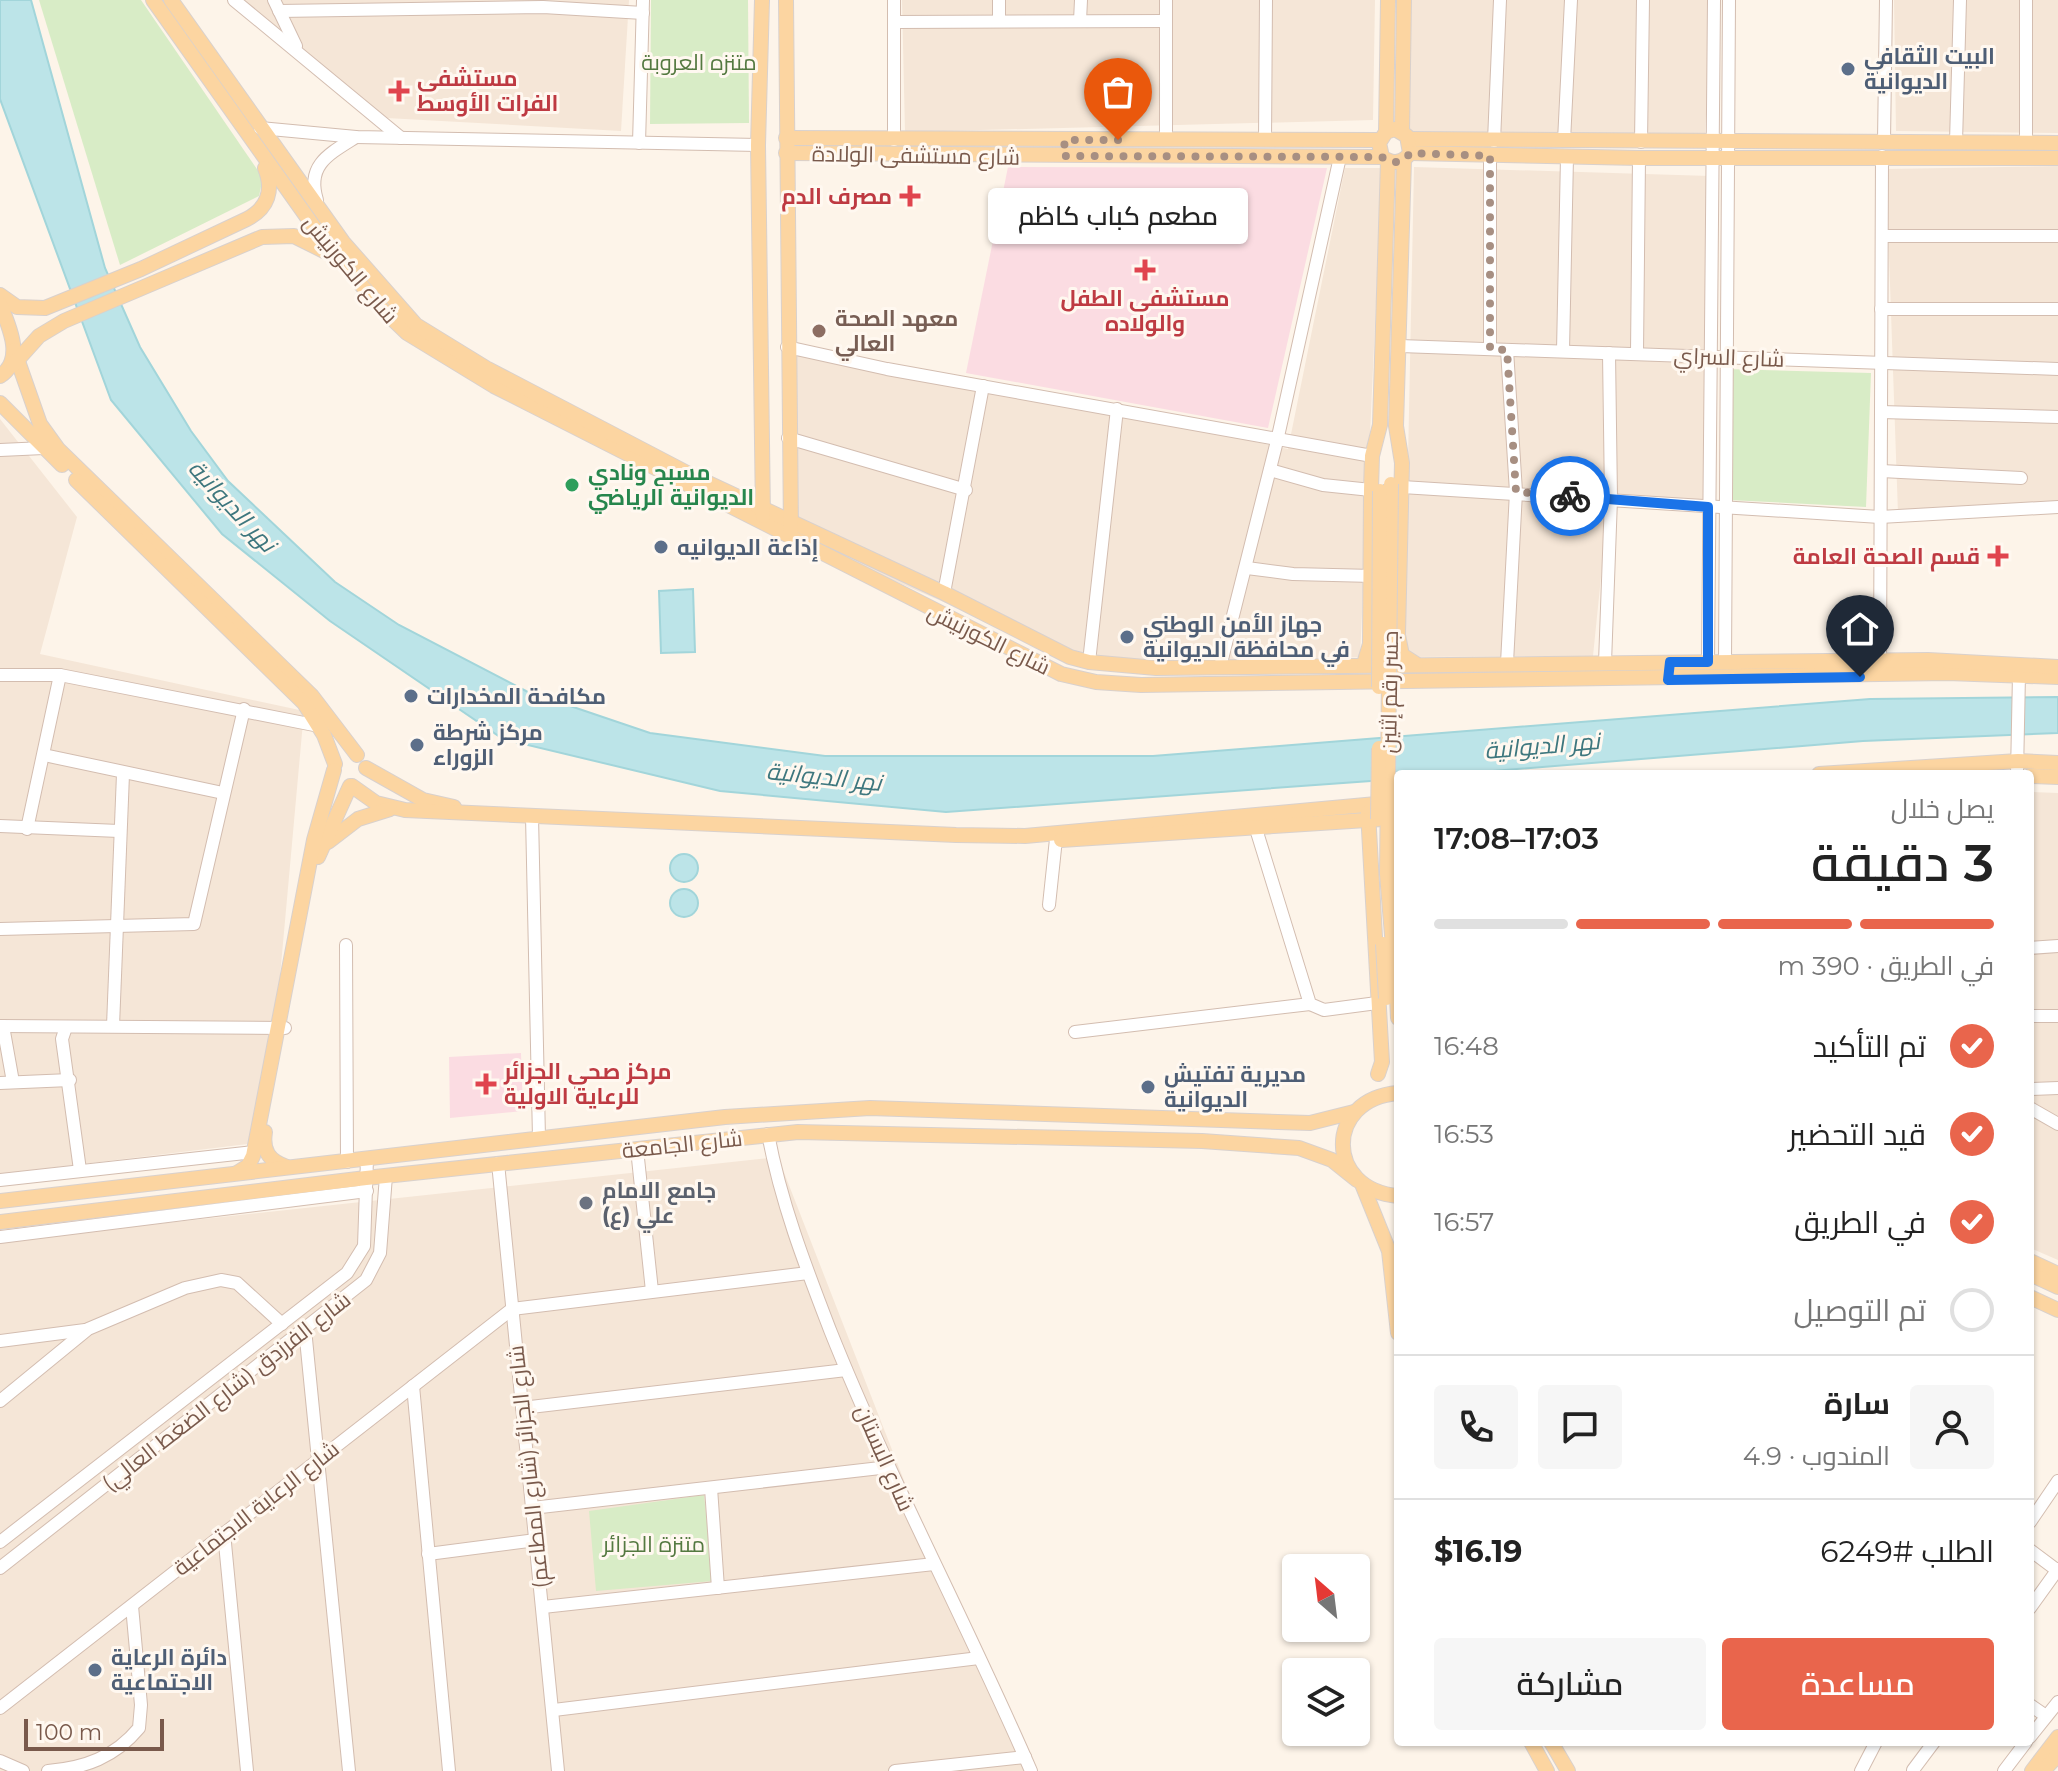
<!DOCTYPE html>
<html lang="ar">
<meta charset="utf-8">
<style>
:root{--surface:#fff;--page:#f6f6f6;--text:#222;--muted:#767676;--line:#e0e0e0;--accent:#e9654c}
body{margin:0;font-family:Montserrat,Cairo,sans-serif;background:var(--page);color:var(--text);direction:rtl;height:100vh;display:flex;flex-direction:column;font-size:30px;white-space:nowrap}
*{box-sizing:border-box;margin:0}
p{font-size:26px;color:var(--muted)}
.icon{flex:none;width:44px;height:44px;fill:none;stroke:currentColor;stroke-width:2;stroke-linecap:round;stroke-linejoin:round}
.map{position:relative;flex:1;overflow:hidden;direction:ltr}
.sheet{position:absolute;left:1394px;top:770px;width:640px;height:976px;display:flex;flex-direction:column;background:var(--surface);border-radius:8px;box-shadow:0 2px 6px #0004;direction:rtl}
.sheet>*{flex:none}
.needle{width:52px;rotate:332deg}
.tools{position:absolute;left:1282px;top:1554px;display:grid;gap:16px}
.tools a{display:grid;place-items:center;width:88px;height:88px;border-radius:8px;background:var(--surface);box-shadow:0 2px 6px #0004;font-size:40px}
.scale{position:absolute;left:24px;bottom:20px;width:140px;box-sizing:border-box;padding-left:8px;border:4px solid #79594b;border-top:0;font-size:22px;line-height:28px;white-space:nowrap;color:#79594b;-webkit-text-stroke:6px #fff8f0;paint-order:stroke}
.pin{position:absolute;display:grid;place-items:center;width:68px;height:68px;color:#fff;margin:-82px -34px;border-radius:50% 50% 50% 0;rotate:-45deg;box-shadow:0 0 8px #0007}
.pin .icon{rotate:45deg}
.courier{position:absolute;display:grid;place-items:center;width:80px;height:80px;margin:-40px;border:6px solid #1a73e8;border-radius:50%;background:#fff;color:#222;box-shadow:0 2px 10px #0007}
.bubble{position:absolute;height:56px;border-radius:8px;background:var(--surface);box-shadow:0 2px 6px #0004;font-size:26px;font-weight:600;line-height:56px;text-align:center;direction:rtl}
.summary em{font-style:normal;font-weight:600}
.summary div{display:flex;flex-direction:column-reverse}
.summary{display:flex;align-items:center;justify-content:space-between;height:136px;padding:0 40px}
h1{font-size:52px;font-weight:600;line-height:60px}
.bar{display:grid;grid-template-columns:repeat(4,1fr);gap:12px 8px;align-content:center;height:96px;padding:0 40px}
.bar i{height:10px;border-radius:6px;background:var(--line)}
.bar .on{background:var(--accent)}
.bar p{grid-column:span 4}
.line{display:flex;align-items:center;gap:20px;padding:0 40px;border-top:2px solid var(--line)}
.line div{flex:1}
.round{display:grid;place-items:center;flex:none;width:84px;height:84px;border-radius:8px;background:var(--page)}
ol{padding:0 40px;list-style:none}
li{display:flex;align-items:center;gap:24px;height:88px}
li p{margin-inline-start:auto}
li .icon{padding:8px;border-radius:50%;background:var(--accent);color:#fff;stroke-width:4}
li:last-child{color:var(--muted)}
li i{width:44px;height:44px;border:4px solid var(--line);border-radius:50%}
.primary-button{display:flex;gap:16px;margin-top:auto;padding:16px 40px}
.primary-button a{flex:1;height:92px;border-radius:8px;background:var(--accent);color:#fff;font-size:32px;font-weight:600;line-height:92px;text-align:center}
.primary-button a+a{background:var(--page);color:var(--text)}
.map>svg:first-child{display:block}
.residential{fill:#f5e6d7}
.medical{fill:#fbdce2}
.green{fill:#d8ecc6}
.water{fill:#bce4e8;stroke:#a2d5da;stroke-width:2}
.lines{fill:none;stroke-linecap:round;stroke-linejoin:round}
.minor-casing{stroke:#d3bdb0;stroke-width:14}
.major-casing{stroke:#d9d1cd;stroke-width:16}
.minor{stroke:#fff;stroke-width:12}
.major{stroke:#fcd5a1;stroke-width:14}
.major-bridge-casing{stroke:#d9d1cd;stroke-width:16;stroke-linecap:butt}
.major-bridge{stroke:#fcd5a1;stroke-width:14}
.done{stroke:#a78f82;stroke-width:8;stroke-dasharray:0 14.4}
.route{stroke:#1a73e8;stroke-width:10}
.service-dot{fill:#5c6f8a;stroke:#fff8f0;stroke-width:3}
.health-dot{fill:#e0444e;stroke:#fff8f0;stroke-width:3}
.education-dot{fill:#8d6e63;stroke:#fff8f0;stroke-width:3}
.leisure-dot{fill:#2e9e5b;stroke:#fff8f0;stroke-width:3}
.worship-dot{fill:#6b7280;stroke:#fff8f0;stroke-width:3}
.labels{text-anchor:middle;stroke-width:6;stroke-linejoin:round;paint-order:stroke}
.service-label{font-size:22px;font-weight:bold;fill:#4e5e75;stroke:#fff8f0;text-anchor:start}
.park-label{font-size:22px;fill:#547940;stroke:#fff8f0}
.health-label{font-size:22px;font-weight:bold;fill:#be3a42;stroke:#fff8f0;text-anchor:start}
.street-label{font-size:22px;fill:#79594b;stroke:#fff8f0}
.education-label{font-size:22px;font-weight:bold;fill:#785e54;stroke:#fff8f0;text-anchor:start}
.leisure-label{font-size:22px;font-weight:bold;fill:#27864d;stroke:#fff8f0;text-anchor:start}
.worship-label{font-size:22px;font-weight:bold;fill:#5b616d;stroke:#fff8f0;text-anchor:start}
.water-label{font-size:24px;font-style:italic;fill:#3e777e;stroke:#fff8f0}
</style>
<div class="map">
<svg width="2058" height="1771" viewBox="0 0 2058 1771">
<rect width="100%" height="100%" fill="#fdf4e9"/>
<g class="residential">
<polygon points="233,0 629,0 621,131 368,117"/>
<polygon points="902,0 1375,0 1373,120 905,132"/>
<polygon points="1405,0 1712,0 1705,134 1400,139"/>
<polygon points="1894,0 2058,0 2058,133 1896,131"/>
<polygon points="2058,166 2058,504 1898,514 1886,169"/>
<polygon points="1414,167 1710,176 1706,503 1608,508 1593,656 1404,657"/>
<polygon points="1345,168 1382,168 1360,657 1088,664 785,534 786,343 1288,449"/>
<polygon points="0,419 77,517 40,654 304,711 265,1142 0,1174"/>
<polygon points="2030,792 2058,793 2058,1260 2030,1248"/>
<polygon points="778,1157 926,1537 1032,1771 0,1771 0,1241"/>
</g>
<g class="medical">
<polygon points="1008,167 1327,168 1268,428 966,373"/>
<polygon points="521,1053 523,1111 450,1118 449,1057"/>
</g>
<g class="green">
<polygon points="39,0 141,0 263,178 259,196 120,265"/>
<polygon points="651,0 748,0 749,123 650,124"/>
<polygon points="1725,369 1871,373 1866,507 1729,500"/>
<polygon points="704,1495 713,1581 596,1591 589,1511"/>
</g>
<g class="water">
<polygon points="0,0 31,0 105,268 140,347 191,431 228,481 335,582 399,625 526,691 650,733 825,756 1153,756 1870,699 2058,697 2058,733 1863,741 1456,774 1398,774 1398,779 946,812 720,791 503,739 330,621 222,534 111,400 0,99"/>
<polygon points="693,589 695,652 661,653 659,591"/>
<circle cx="684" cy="868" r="14"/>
<circle cx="684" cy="903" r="14"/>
</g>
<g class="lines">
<g class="minor-casing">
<g id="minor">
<polyline points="234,0 401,138"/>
<polyline points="274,0 296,46"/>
<polyline points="999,0 999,21"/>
<polyline points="2026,0 2026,142"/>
<polyline points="279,11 543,7 643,13"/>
<polyline points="1080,21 1081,0"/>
<polyline points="895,22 1166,21"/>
<polyline points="260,128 356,137 758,145"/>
<polyline points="894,140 894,0"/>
<polyline points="1166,140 1166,0"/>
<polyline points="1265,140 1266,0"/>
<polyline points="1494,141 1500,0"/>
<polyline points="1564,141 1571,0"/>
<polyline points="1884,141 1886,0"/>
<polyline points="1641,142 1643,0"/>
<polyline points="1956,142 1960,0"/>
<polyline points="639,143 643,0"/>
<polyline points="1490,156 1490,349"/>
<path d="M317,200C306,165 329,154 356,137"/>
<polyline points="1882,236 2058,236"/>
<polyline points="1881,309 2058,309"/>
<polyline points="1400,346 2058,369"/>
<polyline points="787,347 887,369 1372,456"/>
<polyline points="1563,351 1567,157"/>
<polyline points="1637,353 1639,158"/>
<polyline points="1881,412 2058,417"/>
<polyline points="788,438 966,490"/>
<polyline points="0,450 44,448"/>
<polyline points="1270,470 1323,485 1371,490"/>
<polyline points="1881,471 2021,478"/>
<polyline points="1402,487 1880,517 2058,507"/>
<polyline points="1247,568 1293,574 1373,576"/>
<polyline points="944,593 983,386"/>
<polyline points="1089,662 1117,409"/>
<polyline points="1708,662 1714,0"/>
<polyline points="1725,662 1729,0"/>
<polyline points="1507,663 1516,492 1507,350"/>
<polyline points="1605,663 1611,499 1609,353"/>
<polyline points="1220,667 1277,441 1340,157"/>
<polyline points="1880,668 1882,156"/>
<polyline points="0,675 60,675 319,726"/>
<polyline points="44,755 223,793"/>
<polyline points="2017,774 2019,674"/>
<polyline points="532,816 539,1138"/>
<polyline points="0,826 119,831"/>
<polyline points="27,829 60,675"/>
<polyline points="1256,829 1310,1004 1324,1010 1377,1003"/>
<polyline points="1049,905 1056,839"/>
<polyline points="0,929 194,924 244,709"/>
<polyline points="346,945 347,1162"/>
<polyline points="2030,948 2058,946"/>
<polyline points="2030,1016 2058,1016"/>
<polyline points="0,1026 285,1028"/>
<polyline points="3,1026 13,1082"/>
<polyline points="113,1026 123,774"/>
<polyline points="66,1027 62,1039 80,1170"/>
<polyline points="1075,1032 1310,1004"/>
<polyline points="0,1083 70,1080"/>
<polyline points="2030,1089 2058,1088"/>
<polyline points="2030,1108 2058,1124"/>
<path d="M768,1134C781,1203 805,1265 830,1330C890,1480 967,1623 1031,1771"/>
<polyline points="637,1149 652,1291"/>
<polyline points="498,1163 558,1771"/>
<polyline points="0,1180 254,1152"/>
<polyline points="0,1237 367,1191"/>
<polyline points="305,1329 349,1771"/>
<polyline points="0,1341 85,1330"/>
<polyline points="413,1386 449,1771"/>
<polyline points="0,1401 88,1329 185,1288 221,1280 237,1283 282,1324"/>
<polyline points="522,1408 846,1370"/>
<polyline points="711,1488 718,1588"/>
<polyline points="532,1508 889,1467"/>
<polyline points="2030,1522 2058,1481"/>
<polyline points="224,1533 247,1771"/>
<polyline points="0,1542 347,1273 364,1246 367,1159"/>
<polyline points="2030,1550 2058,1571"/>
<polyline points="428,1554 536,1540"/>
<polyline points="0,1568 366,1280 380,1253 386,1176"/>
<polyline points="543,1607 934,1564"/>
<polyline points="2030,1608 2058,1569"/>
<polyline points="2030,1705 2046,1716"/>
<polyline points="0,1708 512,1309 808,1273"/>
<polyline points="554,1710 979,1658"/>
<polyline points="2030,1737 2058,1702"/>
<polyline points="0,1761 23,1771"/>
<polyline points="1913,1770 1934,1742"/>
<path d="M48,1771C85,1768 115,1757 139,1728L141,1705L132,1606"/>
<polyline points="895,1771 1025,1757"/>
<polyline points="1861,1771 1876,1742"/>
<polyline points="2004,1771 2026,1742"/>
</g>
</g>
<g class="major-casing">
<g id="major">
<polyline points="153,0 324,241 380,307 407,333 494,386 1061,674 1096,682 1141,685 1948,673 2058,677"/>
<polyline points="171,0 343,242 416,325 486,368 689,474 944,593 1070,657 1089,662 1156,668 1928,660 2058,667"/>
<polyline points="762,0 758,145 763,516"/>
<polyline points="786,0 791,532"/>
<polyline points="1386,132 1388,0"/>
<polyline points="1402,132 1404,0"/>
<polyline points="786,138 1380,140"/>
<polyline points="1410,139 2058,143"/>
<path d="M786,153L1382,157C1393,165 1403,163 1410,153L1407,136L1395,129L1386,132L1379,143L1382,157"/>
<polyline points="1410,153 1639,158 2058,158"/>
<polyline points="1404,160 1396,426 1402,463 1398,635 1402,655 1416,664"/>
<path d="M0,295L17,307L45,308L141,269L247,219C268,208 274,190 265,168"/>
<path d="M0,304C9,326 25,360 0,376"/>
<polyline points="14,350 40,424 58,449 312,696 357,755"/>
<polyline points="13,365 39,336 64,321 262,237 294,236 326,252"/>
<polyline points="0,403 62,465"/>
<polyline points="76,480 304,703 324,735 335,764"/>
<polyline points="1364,664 1370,644 1371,490 1372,456 1380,425 1388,161"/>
<polyline points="366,768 423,800 454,807"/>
<polyline points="1819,774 2018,761 2058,763"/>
<polyline points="2030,776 2058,777"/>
<polyline points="352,786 376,803 405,810 956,835 1025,836 1398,802"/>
<polyline points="1368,812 1382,1062 1378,1074"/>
<polyline points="1061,840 1398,818"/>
<polyline points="328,842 358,819 390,809"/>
<polyline points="318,857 350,786"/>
<polyline points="1397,996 1398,1018"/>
<path d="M1398,1093C1324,1099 1325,1190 1398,1196"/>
<path d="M265,1132C262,1151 269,1161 287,1167"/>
<polyline points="237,1173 248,1166 253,1156 314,840 334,770"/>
<polyline points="1362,1184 1389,1251 1398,1333"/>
<polyline points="0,1201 725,1117 870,1108 1310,1123 1354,1112"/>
<polyline points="0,1222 366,1178 798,1132 1202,1141 1299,1148 1332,1160 1357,1180"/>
<polyline points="2030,1261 2058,1274"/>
<polyline points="2030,1274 2058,1287"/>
<polyline points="2030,1297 2058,1310"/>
<polyline points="1531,1742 1547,1771"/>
<polyline points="1551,1742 1568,1771"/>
<polyline points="2032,1771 2058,1737"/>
<polyline points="2043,1771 2058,1755"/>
</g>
</g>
<use href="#minor" class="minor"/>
<use href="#major" class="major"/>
<g class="major-bridge-casing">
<g id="major-bridge">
<polyline points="1391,484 1387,874 1397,996"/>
<polyline points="1379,687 1380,491"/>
<polyline points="1378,819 1379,748"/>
<polyline points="1383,944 1386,998"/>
</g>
</g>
<use href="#major-bridge" class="major-bridge"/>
</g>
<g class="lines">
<path class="done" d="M1118,140H1065L1063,156L1382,157C1393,165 1403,163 1410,153L1490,156V349L1507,350L1516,492L1570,496"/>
<polyline class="route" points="1570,496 1708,507 1708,662 1670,662 1668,680 1860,677"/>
</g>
<g class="service-dot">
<circle cx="1848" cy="69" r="8"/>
<circle cx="661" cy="547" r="8"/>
<circle cx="1127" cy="637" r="8"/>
<circle cx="411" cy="696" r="8"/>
<circle cx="417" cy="745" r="8"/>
<circle cx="1148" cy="1087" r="8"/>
<circle cx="95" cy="1670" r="8"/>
</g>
<g class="health-dot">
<path d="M395 79h8v8h8v8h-8v8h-8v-8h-8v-8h8z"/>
<path d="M906 184h8v8h8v8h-8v8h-8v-8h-8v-8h8z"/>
<path d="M1141 258h8v8h8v8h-8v8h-8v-8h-8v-8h8z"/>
<path d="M1994 544h8v8h8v8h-8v8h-8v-8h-8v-8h8z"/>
<path d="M482 1072h8v8h8v8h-8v8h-8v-8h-8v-8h8z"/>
</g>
<circle class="education-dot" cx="819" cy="331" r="8"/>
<circle class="leisure-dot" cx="572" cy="485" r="8"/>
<circle class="worship-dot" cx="586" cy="1203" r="8"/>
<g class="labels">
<g class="service-label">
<text x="1864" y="64">البيت الثقافي<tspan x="1864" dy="25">الديوانية</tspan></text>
<text x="677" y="555">إذاعة الديوانيه</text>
<text x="1143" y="632">جهاز الأمن الوطني<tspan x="1143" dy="25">في محافظة الديوانية</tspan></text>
<text x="427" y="704">مكافحة المخدارات</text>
<text x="433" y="740">مركز شرطة<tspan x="433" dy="25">الزوراء</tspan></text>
<text x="1164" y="1082">مديرية تفتيش<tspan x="1164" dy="25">الديوانية</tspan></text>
<text x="111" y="1665">دائرة الرعاية<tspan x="111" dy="25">الاجتماعية</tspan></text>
</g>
<g class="park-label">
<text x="699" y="70">متنزه العروبة</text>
<text x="654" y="1552">متنزة الجزائر</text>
</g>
<g class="health-label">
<text x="417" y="86">مستشفى<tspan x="417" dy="25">الفرات الأوسط</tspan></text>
<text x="892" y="204" text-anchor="end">مصرف الدم</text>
<text x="1145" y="306" text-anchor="middle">مستشفى الطفل<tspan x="1145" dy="25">والولاده</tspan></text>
<text x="1980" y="564" text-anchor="end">قسم الصحة العامة</text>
<text x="504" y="1079">مركز صحي الجزائر<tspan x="504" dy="25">للرعاية الاولية</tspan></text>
</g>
<g class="street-label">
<text transform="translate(916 155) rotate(1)" y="8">شارع مستشفى الولادة</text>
<text transform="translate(351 269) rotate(50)" y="8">شارع الكورنيش</text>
<text transform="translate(1729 357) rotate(2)" y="8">شارع السراي</text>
<text transform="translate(989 639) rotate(26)" y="8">شارع الكورنيش</text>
<text transform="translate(1389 692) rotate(-89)" y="8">جسر رقم إثنين</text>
<text transform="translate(682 1144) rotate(-6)" y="8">شارع الجامعة</text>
<text transform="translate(226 1391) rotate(-38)" y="8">شارع الفرزدق (شارع الضغط العالي)</text>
<text transform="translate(885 1458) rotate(66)" y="8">شارع البستان</text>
<text transform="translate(528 1467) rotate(-96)" y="8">شارع الجزائر (شارع المطاعم)</text>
<text transform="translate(256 1508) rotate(-38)" y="8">شارع الرعاية الاجتماعية</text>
</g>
<g class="education-label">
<text x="835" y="326">معهد الصحة<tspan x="835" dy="25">العالي</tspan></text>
</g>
<g class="leisure-label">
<text x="588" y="480">مسبح ونادي<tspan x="588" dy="25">الديوانية الرياضي</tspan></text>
</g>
<g class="worship-label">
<text x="602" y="1198">جامع الامام<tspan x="602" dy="25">علي (ع)</tspan></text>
</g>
<g class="water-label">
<text transform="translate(232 506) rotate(47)" y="8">نهر الديوانية</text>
<text transform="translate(1542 746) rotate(-5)" y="8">نهر الديوانية</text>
<text transform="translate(824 777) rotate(6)" y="8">نهر الديوانية</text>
</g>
</g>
</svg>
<div class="tools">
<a><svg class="needle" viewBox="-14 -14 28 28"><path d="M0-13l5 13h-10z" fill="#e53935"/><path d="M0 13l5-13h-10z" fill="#767676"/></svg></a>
<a><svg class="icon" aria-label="layers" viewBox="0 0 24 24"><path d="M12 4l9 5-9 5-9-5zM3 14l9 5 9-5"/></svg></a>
</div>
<div class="scale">100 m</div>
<div class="pin" style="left:1118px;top:140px;background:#ea580c"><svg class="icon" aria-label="bag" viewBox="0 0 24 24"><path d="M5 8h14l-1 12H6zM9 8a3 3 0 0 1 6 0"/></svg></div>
<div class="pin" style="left:1860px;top:677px;background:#1f2937"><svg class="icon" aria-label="home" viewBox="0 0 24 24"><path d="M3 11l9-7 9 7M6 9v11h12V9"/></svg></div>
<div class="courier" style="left:1570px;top:496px"><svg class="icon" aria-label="bike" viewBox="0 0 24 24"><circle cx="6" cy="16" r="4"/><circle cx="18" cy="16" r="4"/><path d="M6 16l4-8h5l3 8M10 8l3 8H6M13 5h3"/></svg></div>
<div class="bubble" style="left:988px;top:188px;width:260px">مطعم كباب كاظم</div>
<section class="sheet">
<div class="summary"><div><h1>3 دقيقة</h1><p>يصل خلال</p></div><em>17:03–17:08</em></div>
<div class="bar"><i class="on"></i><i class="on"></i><i class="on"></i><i></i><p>في الطريق · 390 m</p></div>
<ol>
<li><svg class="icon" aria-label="check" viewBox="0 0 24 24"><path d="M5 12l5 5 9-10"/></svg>تم التأكيد<p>16:48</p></li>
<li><svg class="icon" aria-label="check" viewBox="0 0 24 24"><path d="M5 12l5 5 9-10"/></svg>قيد التحضير<p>16:53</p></li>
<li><svg class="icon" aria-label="check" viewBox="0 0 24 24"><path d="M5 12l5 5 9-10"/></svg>في الطريق<p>16:57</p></li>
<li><i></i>تم التوصيل</li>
</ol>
<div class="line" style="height:144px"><a class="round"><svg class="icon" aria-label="person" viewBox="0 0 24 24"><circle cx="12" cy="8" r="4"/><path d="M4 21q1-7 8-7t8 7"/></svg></a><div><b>سارة</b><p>المندوب · 4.9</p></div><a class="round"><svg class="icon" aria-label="chat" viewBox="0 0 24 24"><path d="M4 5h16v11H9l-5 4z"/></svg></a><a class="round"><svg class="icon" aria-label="phone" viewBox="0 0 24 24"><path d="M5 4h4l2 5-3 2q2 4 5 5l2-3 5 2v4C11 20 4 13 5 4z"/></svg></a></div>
<div class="line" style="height:104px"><div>الطلب #6249</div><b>$16.19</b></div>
<div class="primary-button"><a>مساعدة</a><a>مشاركة</a></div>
</section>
</div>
